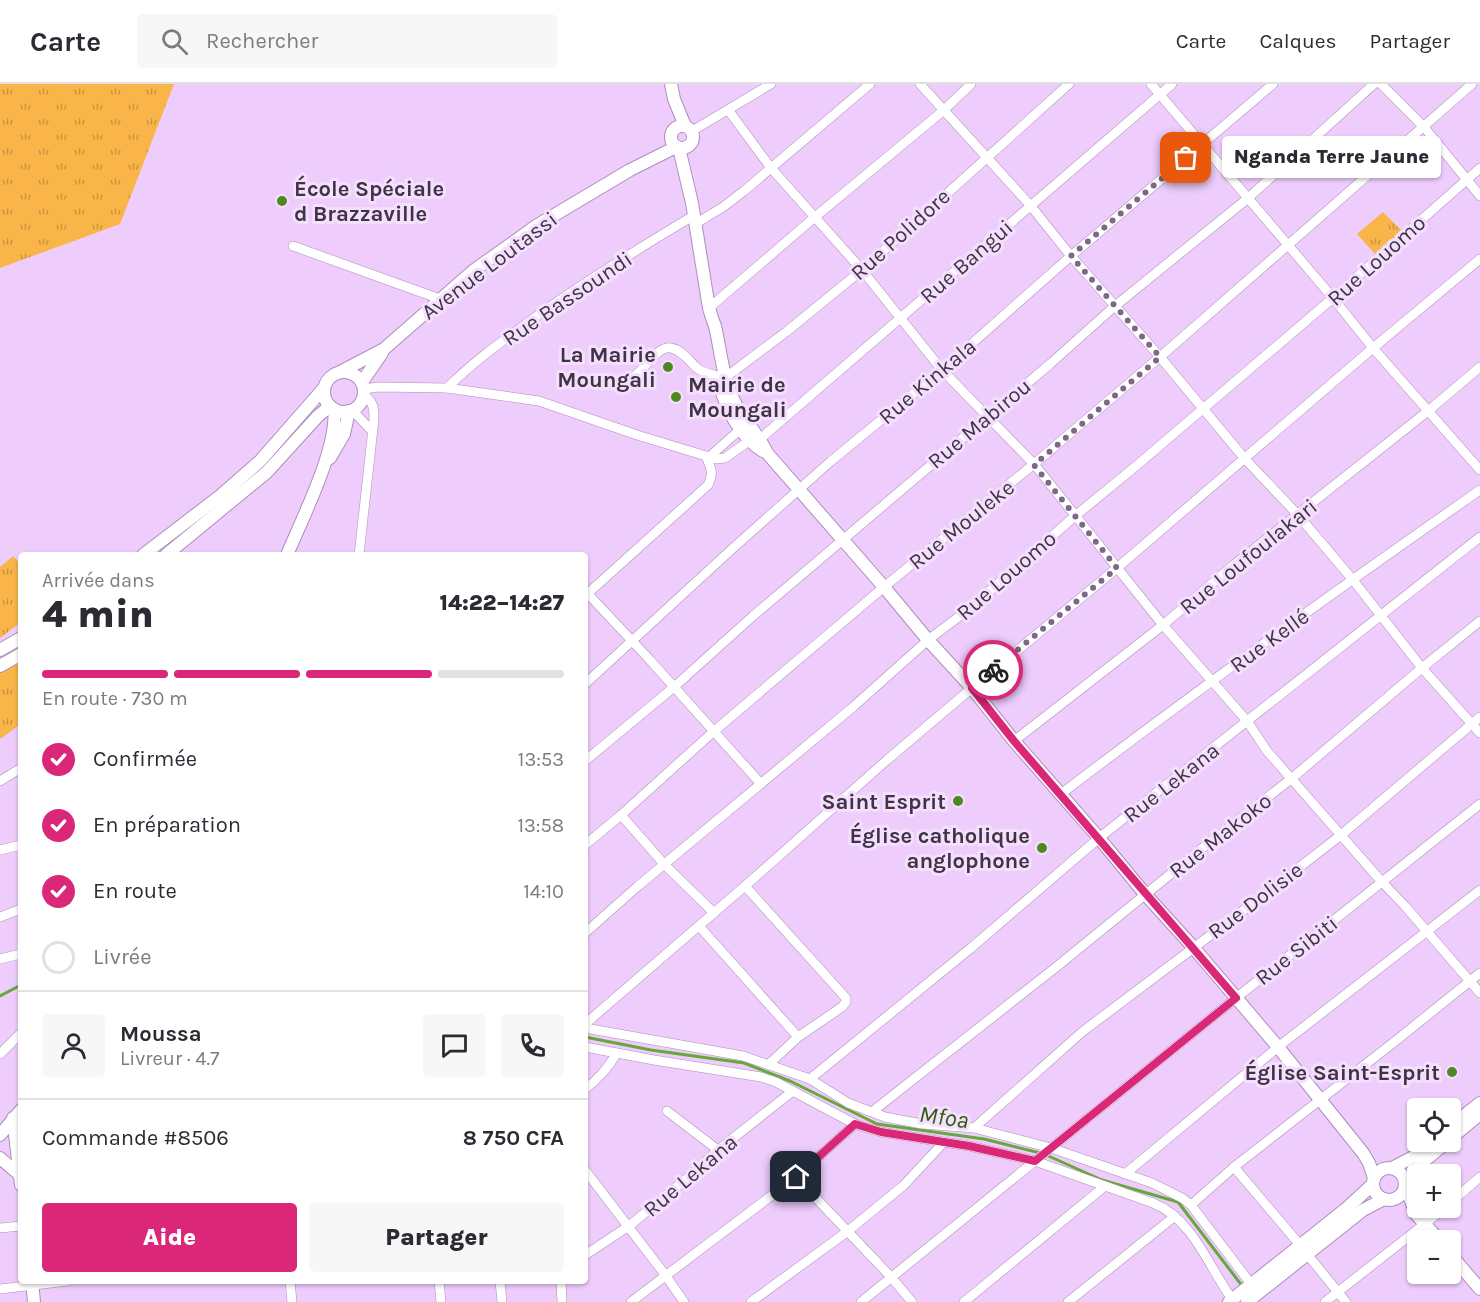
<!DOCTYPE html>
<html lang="fr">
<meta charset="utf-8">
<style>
:root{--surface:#fff;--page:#f7f7f7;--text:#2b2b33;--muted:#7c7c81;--line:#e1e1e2;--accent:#db2777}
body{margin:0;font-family:Karla,sans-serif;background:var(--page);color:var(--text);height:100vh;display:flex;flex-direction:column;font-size:22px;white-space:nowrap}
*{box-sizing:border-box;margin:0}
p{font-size:20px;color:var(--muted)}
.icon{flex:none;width:33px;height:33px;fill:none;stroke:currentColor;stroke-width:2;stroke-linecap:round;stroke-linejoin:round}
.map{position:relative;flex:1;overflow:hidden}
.side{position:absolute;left:18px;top:468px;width:570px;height:732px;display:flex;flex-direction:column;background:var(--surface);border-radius:6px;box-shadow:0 2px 4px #0004}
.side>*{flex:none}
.controls{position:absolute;left:1407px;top:1014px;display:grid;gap:12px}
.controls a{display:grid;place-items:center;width:54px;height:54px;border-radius:6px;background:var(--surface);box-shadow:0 2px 4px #0004;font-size:30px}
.pin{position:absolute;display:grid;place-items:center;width:51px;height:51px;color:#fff;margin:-26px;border-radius:12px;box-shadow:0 3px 9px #0006}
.courier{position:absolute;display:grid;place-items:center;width:60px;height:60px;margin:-30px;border:4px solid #db2777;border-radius:50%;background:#fff;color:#222;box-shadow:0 2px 8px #0007}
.bubble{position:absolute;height:42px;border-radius:6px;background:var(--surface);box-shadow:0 2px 4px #0004;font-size:20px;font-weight:800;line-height:42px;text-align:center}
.overview em{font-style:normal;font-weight:800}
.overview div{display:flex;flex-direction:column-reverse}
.overview{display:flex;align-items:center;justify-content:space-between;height:102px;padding:0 24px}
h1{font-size:39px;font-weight:800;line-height:45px}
.bar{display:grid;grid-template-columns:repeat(4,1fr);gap:9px 6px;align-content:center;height:72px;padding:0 24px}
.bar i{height:8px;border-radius:4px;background:var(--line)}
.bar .on{background:var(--accent)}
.bar p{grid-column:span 4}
.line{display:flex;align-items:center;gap:15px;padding:0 24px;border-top:2px solid var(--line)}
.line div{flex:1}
.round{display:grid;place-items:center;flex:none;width:63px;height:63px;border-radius:6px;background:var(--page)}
ol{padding:0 24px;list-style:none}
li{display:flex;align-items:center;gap:18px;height:66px}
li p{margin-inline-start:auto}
li .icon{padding:6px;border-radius:50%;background:var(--accent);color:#fff;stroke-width:4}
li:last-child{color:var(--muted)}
li i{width:33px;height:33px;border:3px solid var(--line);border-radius:50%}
.cta{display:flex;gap:12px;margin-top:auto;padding:12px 24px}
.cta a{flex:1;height:69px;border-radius:6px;background:var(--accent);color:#fff;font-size:24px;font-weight:800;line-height:69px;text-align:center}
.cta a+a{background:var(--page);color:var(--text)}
header{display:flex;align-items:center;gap:36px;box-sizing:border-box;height:84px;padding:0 30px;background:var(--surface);border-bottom:2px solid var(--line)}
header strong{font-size:28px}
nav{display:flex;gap:33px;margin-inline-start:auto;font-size:21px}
.search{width:420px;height:54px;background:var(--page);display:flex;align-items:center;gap:15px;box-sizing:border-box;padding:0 21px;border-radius:6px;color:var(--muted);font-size:22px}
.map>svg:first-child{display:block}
.grass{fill:url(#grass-tufts)}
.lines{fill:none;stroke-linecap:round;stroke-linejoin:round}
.stream{stroke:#66a839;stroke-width:3}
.minor-casing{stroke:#ad8dbb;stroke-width:10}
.major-casing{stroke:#ad8dbb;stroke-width:14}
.minor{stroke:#fff;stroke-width:9}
.major{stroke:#fff;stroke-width:12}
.done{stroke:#7d6986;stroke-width:6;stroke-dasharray:0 10.8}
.route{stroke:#db2777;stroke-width:8}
.poi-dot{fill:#4e8824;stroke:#f4e0fd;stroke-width:2}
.labels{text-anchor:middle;stroke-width:6;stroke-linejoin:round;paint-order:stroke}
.poi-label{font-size:22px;font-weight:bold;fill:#403346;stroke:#f4e0fd;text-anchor:end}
.street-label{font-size:22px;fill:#403346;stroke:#f4e0fd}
.water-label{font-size:24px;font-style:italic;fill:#2f5a0d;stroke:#f4e0fd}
</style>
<header>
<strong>Carte</strong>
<div class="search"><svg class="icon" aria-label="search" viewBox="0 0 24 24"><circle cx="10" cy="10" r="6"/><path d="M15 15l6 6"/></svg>Rechercher</div>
<nav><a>Carte</a><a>Calques</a><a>Partager</a></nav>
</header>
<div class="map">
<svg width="1480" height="1218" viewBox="0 0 1480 1218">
<defs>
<pattern id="grass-tufts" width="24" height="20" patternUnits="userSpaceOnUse" patternTransform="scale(1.5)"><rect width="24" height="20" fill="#fab548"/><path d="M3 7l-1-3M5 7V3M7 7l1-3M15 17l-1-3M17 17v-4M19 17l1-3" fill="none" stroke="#cc943e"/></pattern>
</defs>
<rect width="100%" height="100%" fill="#eecdfd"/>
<g class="grass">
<polygon points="0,0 174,0 120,140 0,184"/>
<polygon points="1383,128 1404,149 1392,160 1388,157 1375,170 1357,150"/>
<polygon points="13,472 21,481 21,538 0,554 0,483"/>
<polygon points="21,569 21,640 0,655 0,582"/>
</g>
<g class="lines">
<g class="stream">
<polyline points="0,912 21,901"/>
<polyline points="585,953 651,966 744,979 790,997 877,1040 984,1055 1044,1070 1102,1096 1178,1118 1243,1203"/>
</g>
<g class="minor-casing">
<g id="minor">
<polyline points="920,0 1030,121 1071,172 1160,273 1245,375 1298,431 1353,496 1422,584 1480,649"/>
<polyline points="1151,0 1333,214 1373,264 1480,386"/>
<polyline points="1381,0 1424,43 1480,112"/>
<polyline points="729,27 771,84 862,186 942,286 1034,380 1163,541 1247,637 1267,667 1382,798 1405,822 1480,909"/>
<polyline points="692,47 771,0"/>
<polyline points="695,140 723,123 744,107 870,0"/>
<polyline points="293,162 440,215"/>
<polyline points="709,224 815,133 944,26 971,0"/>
<polyline points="726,293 786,248 862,186 1069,0"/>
<path d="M605,295C612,297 621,300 628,297C642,291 656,261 671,264C682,266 689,277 697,284C703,289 710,290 718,292"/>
<path d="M447,304C472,279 497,261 526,240C579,201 636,166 693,132"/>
<polyline points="364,305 378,303 447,304 539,317 637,351 716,375 725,374 753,354"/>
<polyline points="352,326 372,347"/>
<polyline points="760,355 1172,0"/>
<polyline points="709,373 743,343"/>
<path d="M359,471L374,335C374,324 373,317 364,311"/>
<polyline points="588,510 650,576 761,700"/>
<path d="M585,512L708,401C714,388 711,385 706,372"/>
<polyline points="585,600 732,465 831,377 942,286 1071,172 1273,0"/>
<polyline points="1014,657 1163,541 1235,480 1428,327 1480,283"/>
<polyline points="585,677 674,603 753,532 1050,280 1115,222 1247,115 1374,0"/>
<polyline points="0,697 21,684"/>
<path d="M1061,710C1198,605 1338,505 1480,406"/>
<polyline points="621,731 664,780 714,829"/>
<polyline points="585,761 621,731 713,648 884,503 1034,380 1160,273 1472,0"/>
<polyline points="0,766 21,761"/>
<polyline points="745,802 846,914 846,918 842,923 798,953 769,980"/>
<polyline points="0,833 21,825"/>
<polyline points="699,842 798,953"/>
<polyline points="585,849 638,802 853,623 928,556 969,525 1075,432 1136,382 1333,214 1480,84"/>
<polyline points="0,875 21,870"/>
<polyline points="585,940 745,802 887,676 972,604 1117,484 1373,264 1480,175"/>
<polyline points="585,944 743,972 810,995 848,1019 885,1033 922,1040 974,1044 1051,1064 1152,1099 1182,1114 1191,1121 1251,1200"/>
<path d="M585,963L654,976L761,993L776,998L832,1028L855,1040L864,1043L881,1048L969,1062L1035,1077L1153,1119C1193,1135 1208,1182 1232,1215"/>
<polyline points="0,970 21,949"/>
<polyline points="810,995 971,864 1099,754 1480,453"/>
<path d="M585,1005C599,995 608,984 617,969"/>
<polyline points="667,1027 718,1066"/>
<polyline points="873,1027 1055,884 1200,766 1291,695 1422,584 1480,537"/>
<polyline points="974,1044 1082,948 1269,807 1341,751 1480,633"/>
<polyline points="1234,1083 1300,1161"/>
<polyline points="585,1086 666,1192 684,1218"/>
<polyline points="1125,1090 1278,963 1480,806"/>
<polyline points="796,1093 891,1193 912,1218"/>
<polyline points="1450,1119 1480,1093"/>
<polyline points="1191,1121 1234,1083 1398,955 1480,889"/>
<polyline points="0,1144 21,1142"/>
<polyline points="1307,1170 1346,1218"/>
<polyline points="585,1171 629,1142 685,1096 718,1066 793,1007"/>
<polyline points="290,1197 292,1218"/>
<polyline points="439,1197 441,1218"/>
<polyline points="500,1197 502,1218"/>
<polyline points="561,1197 562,1218"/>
<polyline points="0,1205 68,1197"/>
<polyline points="631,1218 796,1093 855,1040"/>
<polyline points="751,1218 848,1147 904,1101 944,1058"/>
<polyline points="861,1218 1236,914 1480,720"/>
<polyline points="964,1218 1105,1102"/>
<polyline points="1068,1218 1175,1132"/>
<polyline points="1325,1218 1445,1124"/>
</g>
</g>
<g class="major-casing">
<g id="major">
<polyline points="671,0 674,15 685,42"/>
<circle cx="682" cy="53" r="11"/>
<path d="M679,64L692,119L709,224L712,234L715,242C721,268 723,298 736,321C745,338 759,351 767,369L884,503L928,556L972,604L1014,657L1099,754L1145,810L1193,863L1278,963L1363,1069L1369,1079L1374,1094"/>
<polyline points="340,288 384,265 473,187 536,142 630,86 676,63"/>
<circle cx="344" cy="308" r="20"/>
<polyline points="362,298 382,269"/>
<path d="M722,309C729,330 743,355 763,367"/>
<polyline points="330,374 344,350 349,327"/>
<polyline points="143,471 220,412 260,377 324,304"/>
<polyline points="166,471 267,388 318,332 330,322"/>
<path d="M287,471C302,435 339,362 334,325"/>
<polyline points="0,566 21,554"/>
<polyline points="0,582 21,570"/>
<polyline points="13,1034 21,1101"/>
<polyline points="1450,1043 1480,1019"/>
<polyline points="0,1051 21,1026"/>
<polyline points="1450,1055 1480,1030"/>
<polyline points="0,1074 20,1091"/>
<polyline points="1392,1084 1417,1071 1433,1058"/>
<circle cx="1389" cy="1100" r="16"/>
<polyline points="1405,1099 1424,1077 1447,1058"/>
<polyline points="1405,1101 1416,1130 1439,1156"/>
<polyline points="1450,1170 1480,1205"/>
<polyline points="32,1197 34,1218"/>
<polyline points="1229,1218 1347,1124 1372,1101"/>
<polyline points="1247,1218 1363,1126 1384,1115"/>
</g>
</g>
<use href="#minor" class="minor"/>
<use href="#major" class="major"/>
</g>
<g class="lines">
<polyline class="done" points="993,586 1117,484 1034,381 1160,273 1071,172 1186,74"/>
<polyline class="route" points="796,1093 855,1040 881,1048 969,1062 1035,1077 1236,914 1014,657 972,604 993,586"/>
</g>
<g class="poi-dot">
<circle cx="282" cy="117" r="6"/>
<circle cx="668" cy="283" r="6"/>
<circle cx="676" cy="313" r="6"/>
<circle cx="958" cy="717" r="6"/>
<circle cx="1042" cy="764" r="6"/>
<circle cx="1452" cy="988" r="6"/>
</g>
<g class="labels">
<g class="poi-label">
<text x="294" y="112" text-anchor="start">École Spéciale<tspan x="294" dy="25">d Brazzaville</tspan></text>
<text x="656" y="278">La Mairie<tspan x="656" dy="25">Moungali</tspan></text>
<text x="688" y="308" text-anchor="start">Mairie de<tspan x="688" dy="25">Moungali</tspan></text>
<text x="946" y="725">Saint Esprit</text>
<text x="1030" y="759">Église catholique<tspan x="1030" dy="25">anglophone</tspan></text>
<text x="1440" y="996">Église Saint-Esprit</text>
</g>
<g class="street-label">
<text transform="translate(900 150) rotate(-42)" y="8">Rue Polidore</text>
<text transform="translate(1376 176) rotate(-42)" y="8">Rue Louomo</text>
<text transform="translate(966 177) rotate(-41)" y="8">Rue Bangui</text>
<text transform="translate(489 181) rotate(-37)" y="8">Avenue Loutassi</text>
<text transform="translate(567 214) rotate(-34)" y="8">Rue Bassoundi</text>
<text transform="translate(927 297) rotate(-40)" y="8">Rue Kinkala</text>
<text transform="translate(979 339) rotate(-40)" y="8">Rue Mabirou</text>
<text transform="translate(961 440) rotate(-39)" y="8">Rue Mouleke</text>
<text transform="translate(1248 472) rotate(-39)" y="8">Rue Loufoulakari</text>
<text transform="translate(1006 491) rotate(-41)" y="8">Rue Louomo</text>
<text transform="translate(1269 556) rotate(-36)" y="8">Rue Kellé</text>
<text transform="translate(1171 698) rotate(-38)" y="8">Rue Lekana</text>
<text transform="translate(1220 751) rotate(-38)" y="8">Rue Makoko</text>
<text transform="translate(1255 816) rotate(-37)" y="8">Rue Dolisie</text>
<text transform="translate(1296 866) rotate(-38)" y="8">Rue Sibiti</text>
<text transform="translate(690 1091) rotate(-40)" y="8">Rue Lekana</text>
</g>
<g class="water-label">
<text transform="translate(944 1033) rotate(8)" y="8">Mfoa</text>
</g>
</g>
</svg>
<div class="controls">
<a><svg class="icon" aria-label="locate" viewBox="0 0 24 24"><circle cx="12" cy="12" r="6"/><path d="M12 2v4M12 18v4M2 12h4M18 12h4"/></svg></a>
<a>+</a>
<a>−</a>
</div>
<div class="pin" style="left:1186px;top:74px;background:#ea580c"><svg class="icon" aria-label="bag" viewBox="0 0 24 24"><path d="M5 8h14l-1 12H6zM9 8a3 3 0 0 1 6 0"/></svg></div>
<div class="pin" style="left:796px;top:1093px;background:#1f2937"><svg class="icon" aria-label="home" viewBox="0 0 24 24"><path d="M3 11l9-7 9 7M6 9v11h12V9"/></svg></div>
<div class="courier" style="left:993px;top:586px"><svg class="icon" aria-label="bike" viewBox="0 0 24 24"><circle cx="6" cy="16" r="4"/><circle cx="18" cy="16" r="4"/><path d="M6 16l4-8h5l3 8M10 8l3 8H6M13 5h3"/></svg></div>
<div class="bubble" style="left:1222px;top:52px;width:219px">Nganda Terre Jaune</div>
<section class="side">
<div class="overview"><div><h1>4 min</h1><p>Arrivée dans</p></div><em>14:22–14:27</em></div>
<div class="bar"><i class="on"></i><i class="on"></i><i class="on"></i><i></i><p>En route · 730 m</p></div>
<ol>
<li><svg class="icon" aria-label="check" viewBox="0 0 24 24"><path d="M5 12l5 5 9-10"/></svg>Confirmée<p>13:53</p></li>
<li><svg class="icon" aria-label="check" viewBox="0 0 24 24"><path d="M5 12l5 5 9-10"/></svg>En préparation<p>13:58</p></li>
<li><svg class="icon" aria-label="check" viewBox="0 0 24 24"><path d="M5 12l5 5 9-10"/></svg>En route<p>14:10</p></li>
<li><i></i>Livrée</li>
</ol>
<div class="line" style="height:108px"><a class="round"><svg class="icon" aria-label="person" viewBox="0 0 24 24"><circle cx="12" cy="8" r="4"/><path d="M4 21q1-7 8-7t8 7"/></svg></a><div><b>Moussa</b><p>Livreur · 4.7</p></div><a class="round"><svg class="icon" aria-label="chat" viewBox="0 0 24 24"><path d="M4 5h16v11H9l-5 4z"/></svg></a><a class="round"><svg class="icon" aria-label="phone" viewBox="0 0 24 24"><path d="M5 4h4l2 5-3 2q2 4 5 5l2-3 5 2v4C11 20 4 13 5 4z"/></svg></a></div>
<div class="line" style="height:78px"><div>Commande #8506</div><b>8 750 CFA</b></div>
<div class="cta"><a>Aide</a><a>Partager</a></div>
</section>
</div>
